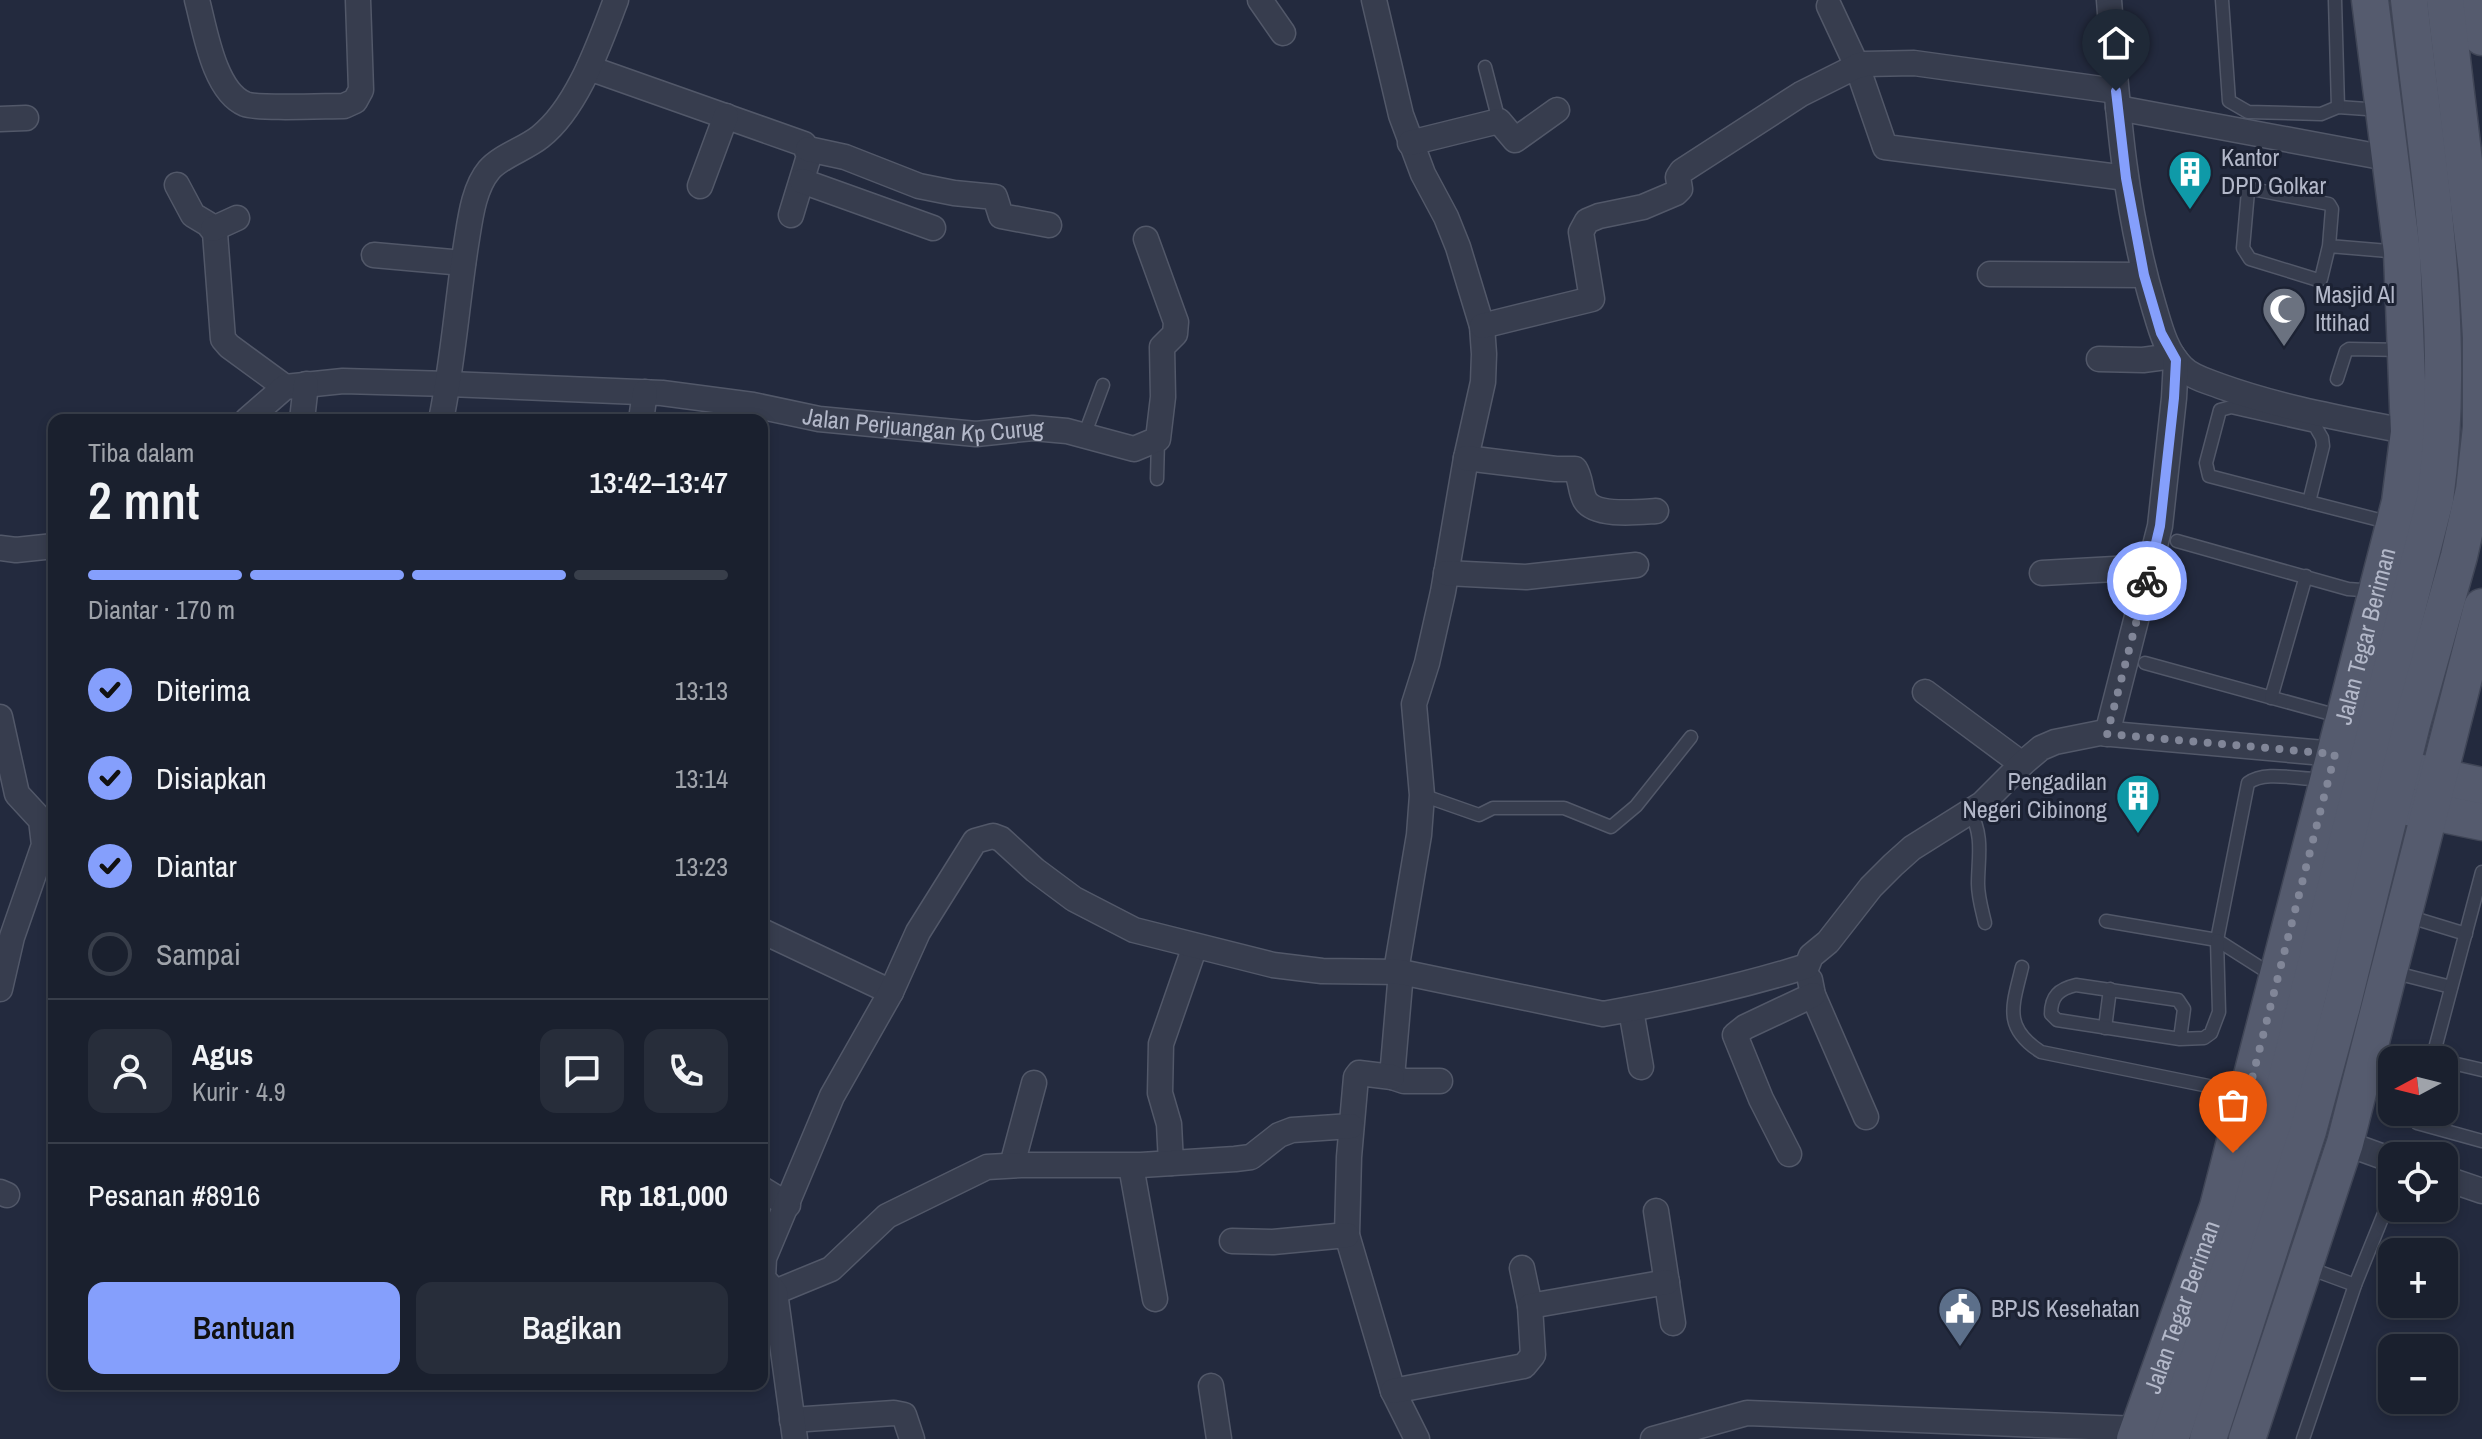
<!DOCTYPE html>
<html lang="id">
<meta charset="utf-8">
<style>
:root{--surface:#1a202e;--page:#272d3a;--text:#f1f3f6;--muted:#9fa3aa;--line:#383e4a;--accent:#859ffc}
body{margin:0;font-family:"Archivo Narrow",sans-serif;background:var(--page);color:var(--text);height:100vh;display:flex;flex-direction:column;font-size:30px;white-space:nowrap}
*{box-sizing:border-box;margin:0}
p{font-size:26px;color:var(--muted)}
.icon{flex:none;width:44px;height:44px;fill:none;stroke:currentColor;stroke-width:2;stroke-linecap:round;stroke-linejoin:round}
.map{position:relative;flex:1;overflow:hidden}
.panel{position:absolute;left:48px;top:414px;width:720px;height:976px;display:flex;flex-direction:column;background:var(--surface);border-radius:16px;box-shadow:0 4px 12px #0003,0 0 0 2px var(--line)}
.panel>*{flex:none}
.needle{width:52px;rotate:263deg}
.controls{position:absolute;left:2378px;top:1046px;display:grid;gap:16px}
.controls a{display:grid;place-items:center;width:80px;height:80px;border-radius:16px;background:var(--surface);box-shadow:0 4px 12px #0003,0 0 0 2px var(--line);font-size:40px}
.pin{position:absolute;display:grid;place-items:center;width:68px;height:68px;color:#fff;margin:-82px -34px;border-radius:50% 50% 50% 0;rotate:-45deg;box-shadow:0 0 8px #0007}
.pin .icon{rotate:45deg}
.courier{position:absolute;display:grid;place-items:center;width:80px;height:80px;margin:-40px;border:6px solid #859ffc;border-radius:50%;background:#fff;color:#222;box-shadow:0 2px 10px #0007}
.headline em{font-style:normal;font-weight:600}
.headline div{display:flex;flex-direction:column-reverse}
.headline{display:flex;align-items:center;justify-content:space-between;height:136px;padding:0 40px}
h1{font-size:52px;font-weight:600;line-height:60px}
.bar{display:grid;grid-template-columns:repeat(4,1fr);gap:12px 8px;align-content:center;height:96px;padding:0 40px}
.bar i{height:10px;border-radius:6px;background:var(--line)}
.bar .on{background:var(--accent)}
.bar p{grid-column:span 4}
.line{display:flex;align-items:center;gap:20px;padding:0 40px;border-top:2px solid var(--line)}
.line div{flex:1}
.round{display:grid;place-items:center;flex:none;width:84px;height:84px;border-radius:16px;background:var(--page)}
ol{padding:0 40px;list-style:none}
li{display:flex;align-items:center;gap:24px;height:88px}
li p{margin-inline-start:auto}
li .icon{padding:8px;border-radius:50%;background:var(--accent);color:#111;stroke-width:4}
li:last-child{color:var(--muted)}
li i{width:44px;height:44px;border:4px solid var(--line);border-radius:50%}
.primary-button{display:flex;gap:16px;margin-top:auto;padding:16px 40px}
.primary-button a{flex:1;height:92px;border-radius:16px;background:var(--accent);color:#111;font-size:32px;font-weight:600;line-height:92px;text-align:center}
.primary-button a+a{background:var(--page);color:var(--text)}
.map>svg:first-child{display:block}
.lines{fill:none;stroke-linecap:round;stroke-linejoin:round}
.lane-casing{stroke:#525869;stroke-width:15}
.street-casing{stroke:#525869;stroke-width:27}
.primary-casing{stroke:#404657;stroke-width:39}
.lane{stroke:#373d4e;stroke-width:12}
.street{stroke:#373d4e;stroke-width:24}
.primary{stroke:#555b6e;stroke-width:36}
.done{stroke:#818698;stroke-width:8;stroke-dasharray:0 14.4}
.route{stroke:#859ffc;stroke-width:10}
.labels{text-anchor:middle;stroke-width:6;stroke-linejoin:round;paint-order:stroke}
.poi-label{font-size:24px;fill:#b3b8c9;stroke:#1c2233;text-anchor:start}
.street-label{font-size:24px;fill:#b3b8c9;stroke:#1c2233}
</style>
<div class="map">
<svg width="2482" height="1439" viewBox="0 0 2482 1439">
<rect width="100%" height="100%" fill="#232a3e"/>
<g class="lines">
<g class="lane-casing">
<g id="lane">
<polyline points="2222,0 2229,101 2248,112 2321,114 2338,107 2381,110"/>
<polyline points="2335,0 2338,107"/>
<polyline points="1485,67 1499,121"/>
<polyline points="2329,246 2332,209 2329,204 2252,189 2248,191 2243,248 2250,259 2318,280 2321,279 2329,246 2400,252"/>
<polyline points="2337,379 2346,351 2349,349 2405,350"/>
<polygon points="2231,407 2315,426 2322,438 2323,446 2309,502 2209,476 2206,463 2220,410"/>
<polyline points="1084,436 1103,385"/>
<polyline points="1157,479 1158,439"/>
<polyline points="2309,502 2391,523"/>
<polyline points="2177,541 2348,589 2375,591"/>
<polyline points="2145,663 2342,717"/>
<polyline points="2271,698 2306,576"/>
<polyline points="1422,795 1479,815 1493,808 1564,808 1611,827 1636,806 1691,737"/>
<path d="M1970,812C1984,835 1978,859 1978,884C1978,897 1982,910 1985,923"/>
<polyline points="2407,916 2466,934"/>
<path d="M2106,921L2217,940L2248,783C2266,769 2302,781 2325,779"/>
<polyline points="2217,940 2272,975"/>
<path d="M2022,967C2013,1005 2002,1027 2041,1052L2243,1093"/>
<polyline points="2392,972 2451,987"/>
<polyline points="2105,1028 2110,989"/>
<path d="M2180,1039L2184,1009L2178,1000L2076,985C2059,989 2051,996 2051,1014L2057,1020L2180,1039L2204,1038L2211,1033L2219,1012L2217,940"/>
<polyline points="2432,1060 2482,872"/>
<polyline points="2444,1061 2482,1070"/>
<polyline points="2418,1112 2417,1123 2482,1141"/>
<polyline points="2422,1208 2430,1210"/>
<polyline points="2306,1267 2355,1285"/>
<polyline points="2303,1439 2355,1285 2385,1211 2392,1205"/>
</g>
</g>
<g class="street-casing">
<g id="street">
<path d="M197,0C205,30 214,91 245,104C258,109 325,106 344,106L355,101L361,90L358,0"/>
<polyline points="1260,0 1283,33"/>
<polyline points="1374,0 1401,115 1423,174 1446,217 1458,247 1482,326 1484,354 1483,382 1466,458 1443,592 1427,663 1414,704 1422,795 1419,835 1396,971"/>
<path d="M2109,0C2117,103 2124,208 2154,307C2160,327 2166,352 2182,367C2191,377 2207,381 2220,386C2281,408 2345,419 2409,432"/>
<polyline points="1829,6 1857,66 1885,147 2126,178"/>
<polyline points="589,68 804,144 809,156 791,215"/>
<polyline points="2118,108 2392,159"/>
<polyline points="0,119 26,118"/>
<polyline points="1410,143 1499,121 1515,140 1557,110"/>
<polyline points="808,149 845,157 919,186 954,193 995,197 1001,216 1049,225"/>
<polyline points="802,181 933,228"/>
<polyline points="177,185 193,215 208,224 215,233 223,339 229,346 285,387"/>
<polyline points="700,186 726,116"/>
<polyline points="213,229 237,218"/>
<polyline points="374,255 463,263"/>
<polyline points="1990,274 2144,275"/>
<polyline points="1482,326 1592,299 1581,232 1587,221 1599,216 1643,207 1676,193 1680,189 1678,177 1682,171 1801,94 1857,66 1865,64 1914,63 2116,91"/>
<polyline points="2099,359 2143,360 2173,356"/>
<path id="s1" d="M247,420L285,387L343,381L449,384L662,393L753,405L819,419L976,434L1033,428L1067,431L1134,449L1158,439L1163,397L1162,347L1175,334L1176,322L1146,239"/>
<polyline points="302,420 306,384"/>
<path d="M441,420C453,362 457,303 466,245C470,221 473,189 489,170C501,156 525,149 540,137C578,107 599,44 616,0"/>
<polyline points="641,420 645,392"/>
<path d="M1466,458L1556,469H1575C1581,478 1580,491 1585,500C1595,517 1639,512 1656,511"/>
<polyline points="0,548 16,550 54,546"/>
<polyline points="1446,573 1526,577 1636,565"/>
<polyline points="2042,573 2151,567"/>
<polyline points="1925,692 2022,764"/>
<polyline points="0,717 17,794 41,820 44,845 12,937 0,989"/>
<polyline points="2107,734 2160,526 2174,398 2176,360"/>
<polyline points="762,931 891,992"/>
<polyline points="1401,972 1392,1077 1404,1081 1440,1081"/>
<polyline points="1810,980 1813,995 1866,1117"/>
<polyline points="1631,1010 1641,1067"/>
<polyline points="1392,1077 1359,1073 1356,1077 1349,1157 1347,1235 1393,1391 1417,1439"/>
<polyline points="2345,1143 2392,1160"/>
<polyline points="1789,1154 1761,1099 1735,1035 1745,1027 1813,995"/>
<polyline points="1171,1163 1169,1124 1160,1093 1161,1044 1195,946"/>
<polyline points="1012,1165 1034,1083"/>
<polyline points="1131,1166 1155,1299"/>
<polyline points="2444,1178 2482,1191"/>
<polyline points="762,1189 788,1205"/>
<polyline points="0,1192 7,1195"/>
<polyline points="1656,1211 1673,1323"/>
<polyline points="1232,1241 1273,1242 1347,1235"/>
<polyline points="1522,1268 1530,1306"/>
<polyline points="775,1292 831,1269 887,1216 987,1167 1021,1165 1141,1165 1235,1159 1251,1157 1279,1135 1292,1130 1351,1126"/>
<polyline points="1211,1386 1219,1439"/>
<polyline points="1393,1391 1524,1366 1533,1355 1530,1306 1667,1282"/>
<polyline points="792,1420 894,1413 904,1415 912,1439"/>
<path d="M795,1439L775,1292L763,1278L764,1258L832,1096L891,992L918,932L975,841L993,836L1001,839L1035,870L1074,899L1134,930L1273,965L1322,971L1401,972L1603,1014C1672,1002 1740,987 1807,966L1811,956L1828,942L1871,887L1893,865L1912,848L1982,804L2022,764L2041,748L2055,742L2100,733L2335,754"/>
<polyline points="1653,1439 1747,1413 2139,1429"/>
</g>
</g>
<g class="primary-casing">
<g id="primary">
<polyline points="2478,0 2482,37"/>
<polyline points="2417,772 2482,786"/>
<polyline points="2409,807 2482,822"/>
<path id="s2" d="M2135,1439L2218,1207L2400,502L2409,432L2402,252L2370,0"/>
<path d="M2170,1439L2249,1216L2277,1116L2435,500C2458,335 2427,165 2409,0"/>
<polyline points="2208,1439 2308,1131 2342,1006 2412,724 2459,556 2474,490 2481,427 2481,338 2477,272 2445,0"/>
<polyline points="2247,1439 2345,1143 2482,607"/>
</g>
</g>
<use href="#lane" class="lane"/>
<use href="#street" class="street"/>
<use href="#primary" class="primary"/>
</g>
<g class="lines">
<polyline class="done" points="2147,581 2107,734 2335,754 2233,1153"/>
<polyline class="route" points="2116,91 2126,178 2144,275 2161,333 2176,360 2174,398 2160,526 2147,581"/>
</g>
<defs>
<g id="building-pin" transform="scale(2.3)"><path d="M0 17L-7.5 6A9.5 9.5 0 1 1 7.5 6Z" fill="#0f9aa8" stroke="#1c2233"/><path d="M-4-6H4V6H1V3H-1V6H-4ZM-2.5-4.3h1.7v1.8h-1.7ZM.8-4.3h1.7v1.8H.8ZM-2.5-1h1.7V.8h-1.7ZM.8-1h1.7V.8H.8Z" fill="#fff"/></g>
<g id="mosque-pin" transform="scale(2.3)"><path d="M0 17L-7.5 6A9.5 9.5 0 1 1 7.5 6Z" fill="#6b7280" stroke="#1c2233"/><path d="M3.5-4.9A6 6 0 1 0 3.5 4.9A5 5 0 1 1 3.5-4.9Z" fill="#fff"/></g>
<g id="civic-pin" transform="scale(2.3)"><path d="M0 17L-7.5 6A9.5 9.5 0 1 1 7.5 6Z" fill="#5c6f8a" stroke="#1c2233"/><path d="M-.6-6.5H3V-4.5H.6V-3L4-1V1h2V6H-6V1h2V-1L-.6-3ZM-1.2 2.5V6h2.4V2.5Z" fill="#fff"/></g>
</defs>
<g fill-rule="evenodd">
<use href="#building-pin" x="2190" y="172"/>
<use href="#mosque-pin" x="2284" y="309"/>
<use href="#building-pin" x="2138" y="796"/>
<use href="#civic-pin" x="1960" y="1309"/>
</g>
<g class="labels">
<g class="poi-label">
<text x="2221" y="166">Kantor<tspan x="2221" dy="28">DPD Golkar</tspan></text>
<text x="2315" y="303">Masjid Al<tspan x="2315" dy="28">Ittihad</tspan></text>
<text x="2107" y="790" text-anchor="end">Pengadilan<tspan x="2107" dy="28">Negeri Cibinong</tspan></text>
<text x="1991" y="1317">BPJS Kesehatan</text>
</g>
<g class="street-label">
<text dy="8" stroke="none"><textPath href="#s1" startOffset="692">Jalan Perjuangan Kp Curug</textPath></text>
<text dy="8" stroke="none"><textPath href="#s2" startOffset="836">Jalan Tegar Beriman</textPath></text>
<text dy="8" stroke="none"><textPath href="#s2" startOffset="140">Jalan Tegar Beriman</textPath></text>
</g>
</g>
</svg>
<div class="controls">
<a><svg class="needle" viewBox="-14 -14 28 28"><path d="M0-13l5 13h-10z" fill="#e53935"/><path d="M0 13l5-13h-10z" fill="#9fa3aa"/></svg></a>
<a><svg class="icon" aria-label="locate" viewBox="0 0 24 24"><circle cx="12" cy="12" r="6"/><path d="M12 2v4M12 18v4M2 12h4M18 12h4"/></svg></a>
<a>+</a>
<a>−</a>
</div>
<div class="pin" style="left:2233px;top:1153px;background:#ea580c"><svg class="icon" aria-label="bag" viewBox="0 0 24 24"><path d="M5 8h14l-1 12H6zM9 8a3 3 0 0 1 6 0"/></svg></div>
<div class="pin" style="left:2116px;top:91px;background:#1f2937"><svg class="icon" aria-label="home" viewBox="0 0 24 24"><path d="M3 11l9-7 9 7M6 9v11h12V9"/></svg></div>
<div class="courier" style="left:2147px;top:581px"><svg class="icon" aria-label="bike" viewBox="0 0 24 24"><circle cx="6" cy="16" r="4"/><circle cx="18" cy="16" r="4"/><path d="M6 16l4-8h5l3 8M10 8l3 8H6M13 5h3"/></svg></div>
<section class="panel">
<div class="headline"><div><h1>2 mnt</h1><p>Tiba dalam</p></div><em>13:42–13:47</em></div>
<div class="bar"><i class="on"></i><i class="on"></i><i class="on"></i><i></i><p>Diantar · 170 m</p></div>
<ol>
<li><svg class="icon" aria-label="check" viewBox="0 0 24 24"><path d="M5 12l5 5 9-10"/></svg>Diterima<p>13:13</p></li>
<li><svg class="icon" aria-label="check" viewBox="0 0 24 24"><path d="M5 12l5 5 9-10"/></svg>Disiapkan<p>13:14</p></li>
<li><svg class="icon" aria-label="check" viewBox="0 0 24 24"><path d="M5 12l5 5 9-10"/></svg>Diantar<p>13:23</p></li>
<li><i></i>Sampai</li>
</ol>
<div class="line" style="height:144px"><a class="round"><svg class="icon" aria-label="person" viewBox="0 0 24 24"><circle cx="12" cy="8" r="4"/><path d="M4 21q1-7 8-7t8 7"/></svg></a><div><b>Agus</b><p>Kurir · 4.9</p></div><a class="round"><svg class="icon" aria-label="chat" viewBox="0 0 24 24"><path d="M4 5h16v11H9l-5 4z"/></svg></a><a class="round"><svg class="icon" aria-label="phone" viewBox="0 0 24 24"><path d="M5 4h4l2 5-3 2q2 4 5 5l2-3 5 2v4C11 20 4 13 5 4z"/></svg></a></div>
<div class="line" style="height:104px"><div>Pesanan #8916</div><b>Rp 181,000</b></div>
<div class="primary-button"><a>Bantuan</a><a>Bagikan</a></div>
</section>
</div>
